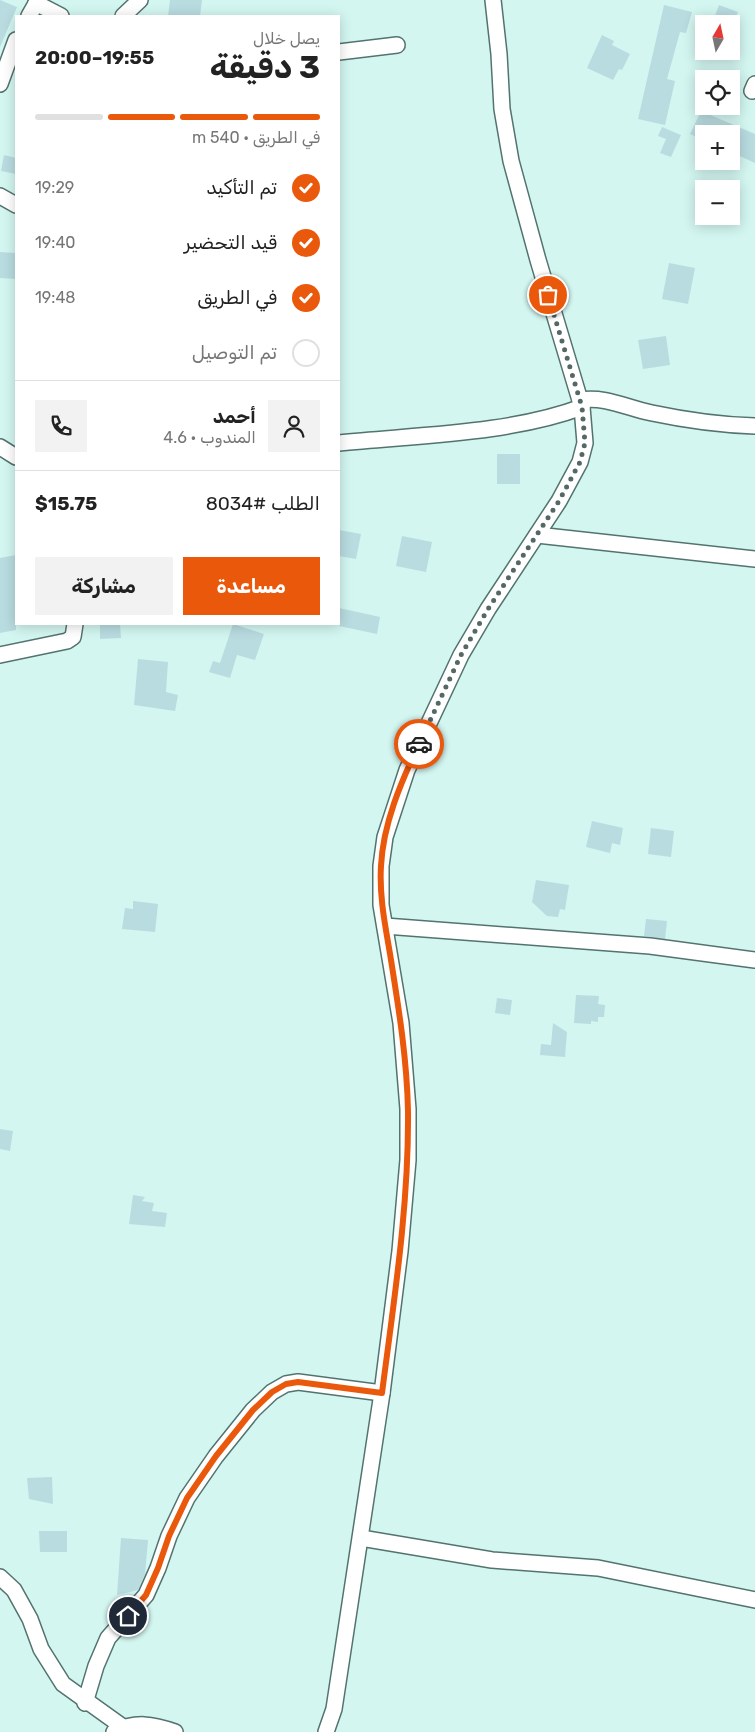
<!DOCTYPE html>
<html lang="ar">
<meta charset="utf-8">
<style>
:root{--surface:#fff;--page:#f2f2f2;--text:#222;--muted:#767676;--line:#e0e0e0;--accent:#ea580c}
body{margin:0;font-family:Rubik,"Noto Sans Arabic",sans-serif;background:var(--page);color:var(--text);direction:rtl;height:100vh;display:flex;flex-direction:column;font-size:19px;white-space:nowrap}
*{box-sizing:border-box;margin:0}
p{font-size:16px;color:var(--muted)}
.icon{flex:none;width:28px;height:28px;fill:none;stroke:currentColor;stroke-width:2;stroke-linecap:round;stroke-linejoin:round}
.map{position:relative;flex:1;overflow:hidden;direction:ltr}
.details{position:absolute;left:15px;top:15px;width:325px;height:610px;display:flex;flex-direction:column;background:var(--surface);border-radius:0px;box-shadow:0 2px 12px #0003;direction:rtl}
.details>*{flex:none}
.needle{width:32px;rotate:9deg}
.fabs{position:absolute;left:695px;top:15px;display:grid;gap:10px}
.fabs a{display:grid;place-items:center;width:45px;height:45px;border-radius:0px;background:var(--surface);box-shadow:0 2px 12px #0003;font-size:25px}
.pin{position:absolute;display:grid;place-items:center;width:42px;height:42px;color:#fff;margin:-21px;border:2px solid #fff;border-radius:50%;box-shadow:0 1px 5px #0007}
.courier{position:absolute;display:grid;place-items:center;width:50px;height:50px;margin:-25px;border:4px solid #ea580c;border-radius:50%;background:#fff;color:#222;box-shadow:0 1px 6px #0007}
.head em{font-style:normal;font-weight:700}
.head div{display:flex;flex-direction:column-reverse}
.head{display:flex;align-items:center;justify-content:space-between;height:85px;padding:0 20px}
h1{font-size:32px;font-weight:700;line-height:38px}
.bar{display:grid;grid-template-columns:repeat(4,1fr);gap:8px 5px;align-content:center;height:60px;padding:0 20px}
.bar i{height:6px;border-radius:4px;background:var(--line)}
.bar .current{background:var(--accent)}
.bar p{grid-column:span 4}
.line{display:flex;align-items:center;gap:12px;padding:0 20px;border-top:1px solid var(--line)}
.line div{flex:1}
.round{display:grid;place-items:center;flex:none;width:52px;height:52px;border-radius:0px;background:var(--page)}
ol{padding:0 20px;list-style:none}
li{display:flex;align-items:center;gap:15px;height:55px}
li p{margin-inline-start:auto}
li .icon{padding:5px;border-radius:50%;background:var(--accent);color:#fff;stroke-width:4}
li:last-child{color:var(--muted)}
li i{width:28px;height:28px;border:2px solid var(--line);border-radius:50%}
.primary-button{display:flex;gap:10px;margin-top:auto;padding:10px 20px}
.primary-button a{flex:1;height:58px;border-radius:0px;background:var(--accent);color:#fff;font-size:20px;font-weight:700;line-height:58px;text-align:center}
.primary-button a+a{background:var(--page);color:var(--text)}
.map>svg:first-child{display:block}
.building{fill:#b9dce0}
.lines{fill:none;stroke-linecap:round;stroke-linejoin:round}
.minor-casing{stroke:#53736e;stroke-width:18}
.minor{stroke:#fff;stroke-width:15}
.done{stroke:#546865;stroke-width:5;stroke-dasharray:0 9}
.route{stroke:#ea580c;stroke-width:6}
</style>
<div class="map">
<svg width="755" height="1732" viewBox="0 0 755 1732">
<rect width="100%" height="100%" fill="#d3f6f1"/>
<g class="building">
<polygon points="0,0 17,7 0,47"/>
<polygon points="170,0 202,0 200,16 168,16"/>
<polygon points="664,5 692,12 686,33 680,32 667,79 675,81 665,125 638,119"/>
<polygon points="719,5 738,12 733,24 712,24"/>
<polygon points="602,35 614,41 612,45 630,54 622,70 619,69 613,80 587,68"/>
<polygon points="701,111 755,134 755,163 731,152 731,134 704,134 704,140 690,134"/>
<polygon points="662,127 681,135 671,157 660,153 666,139 658,136"/>
<polygon points="4,155 16,158 16,174 1,171"/>
<polygon points="0,252 16,253 16,279 0,278"/>
<polygon points="669,263 695,268 688,304 662,299"/>
<polygon points="666,336 670,365 643,369 638,340"/>
<rect x="497" y="454" width="23" height="30"/>
<polygon points="339,530 361,534 356,559 339,556"/>
<polygon points="402,536 432,542 426,572 396,566"/>
<polygon points="16,555 16,630 0,633 0,558"/>
<polygon points="339,608 380,617 377,634 339,626"/>
<polygon points="100,624 120,624 121,638 100,639"/>
<polygon points="233,624 264,634 255,660 237,655 230,678 209,672 213,661 220,663"/>
<polygon points="138,659 168,662 166,692 178,695 175,711 134,705"/>
<polygon points="592,821 623,828 620,845 612,843 610,853 586,847"/>
<polygon points="651,828 674,831 671,857 648,854"/>
<polygon points="536,880 569,885 565,910 560,909 558,917 547,916 532,902"/>
<polygon points="133,901 158,904 155,932 122,929 125,908 133,909"/>
<polygon points="646,919 667,921 665,939 644,936"/>
<polygon points="576,995 599,996 598,1004 605,1005 604,1017 598,1017 598,1022 591,1021 591,1024 574,1023"/>
<polygon points="497,998 512,1000 510,1015 495,1013"/>
<polygon points="553,1023 567,1032 565,1057 540,1055 541,1044 551,1045"/>
<polygon points="0,1129 13,1131 10,1151 0,1149"/>
<polygon points="133,1195 145,1197 142,1201 154,1203 152,1211 167,1213 165,1227 129,1224"/>
<polygon points="52,1477 53,1504 29,1499 27,1478"/>
<polygon points="39,1531 67,1531 67,1552 40,1552"/>
<polygon points="121,1538 148,1540 145,1574 138,1590 117,1595"/>
</g>
<g class="lines">
<g class="minor-casing">
<g id="minor">
<polyline points="36,3 61,16"/>
<polyline points="29,16 38,0"/>
<polyline points="123,16 140,0"/>
<polyline points="339,52 397,45"/>
<polyline points="0,84 16,40"/>
<polyline points="752,91 755,84"/>
<polyline points="0,196 16,205"/>
<path d="M580,400C606,396 627,408 652,413C685,420 721,425 755,426"/>
<path d="M339,443C416,435 510,434 582,407"/>
<polyline points="0,447 16,457"/>
<polyline points="537,535 755,559"/>
<polyline points="0,655 67,641 73,637 75,624"/>
<polyline points="385,926 650,946 755,960"/>
<polyline points="361,1538 492,1560 598,1568 755,1600"/>
<polyline points="0,1577 14,1590 30,1619 41,1649 63,1684 123,1727"/>
<polyline points="85,1703 96,1666 108,1638 146,1595 158,1568 169,1536 187,1498 216,1456 253,1410 272,1392 286,1384 298,1382 382,1393"/>
<path d="M114,1732C135,1721 153,1724 175,1732"/>
<polyline points="326,1732 334,1709 382,1393 400,1251 408,1160 408,1109 401,1023 381,905 381,866 385,837 407,770 461,655 488,609 559,501 580,462 585,443 582,407 538,260 511,161 502,109 499,54 493,0"/>
</g>
</g>
<use href="#minor" class="minor"/>
</g>
<g class="lines">
<polyline class="done" points="419,744 461,655 488,609 559,501 580,462 585,443 582,407 548,295"/>
<path class="route" d="M128,1616L146,1595L158,1568L169,1536L187,1498L216,1456L253,1410L272,1392L286,1384L298,1382L382,1393C394,1300 409,1205 408,1111C407,1060 399,1010 391,960C386,929 379,898 381,866C383,824 401,782 419,744"/>
</g>
</svg>
<div class="fabs">
<a><svg class="needle" viewBox="-14 -14 28 28"><path d="M0-13l5 13h-10z" fill="#e53935"/><path d="M0 13l5-13h-10z" fill="#767676"/></svg></a>
<a><svg class="icon" aria-label="locate" viewBox="0 0 24 24"><circle cx="12" cy="12" r="6"/><path d="M12 2v4M12 18v4M2 12h4M18 12h4"/></svg></a>
<a>+</a>
<a>−</a>
</div>
<div class="pin" style="left:548px;top:295px;background:#ea580c"><svg class="icon" aria-label="bag" viewBox="0 0 24 24"><path d="M5 8h14l-1 12H6zM9 8a3 3 0 0 1 6 0"/></svg></div>
<div class="pin" style="left:128px;top:1616px;background:#1f2937"><svg class="icon" aria-label="home" viewBox="0 0 24 24"><path d="M3 11l9-7 9 7M6 9v11h12V9"/></svg></div>
<div class="courier" style="left:419px;top:744px"><svg class="icon" aria-label="car" viewBox="0 0 24 24"><path d="M5 17H2v-5l4-1 3-4h7l3 4 3 1v5h-3M9 17h6M6 11h13"/><circle cx="7" cy="17" r="2"/><circle cx="17" cy="17" r="2"/></svg></div>
<section class="details">
<div class="head"><div><h1>3 دقيقة</h1><p>يصل خلال</p></div><em>19:55–20:00</em></div>
<div class="bar"><i class="current"></i><i class="current"></i><i class="current"></i><i></i><p>في الطريق · 540 m</p></div>
<ol>
<li><svg class="icon" aria-label="check" viewBox="0 0 24 24"><path d="M5 12l5 5 9-10"/></svg>تم التأكيد<p>19:29</p></li>
<li><svg class="icon" aria-label="check" viewBox="0 0 24 24"><path d="M5 12l5 5 9-10"/></svg>قيد التحضير<p>19:40</p></li>
<li><svg class="icon" aria-label="check" viewBox="0 0 24 24"><path d="M5 12l5 5 9-10"/></svg>في الطريق<p>19:48</p></li>
<li><i></i>تم التوصيل</li>
</ol>
<div class="line" style="height:90px"><a class="round"><svg class="icon" aria-label="person" viewBox="0 0 24 24"><circle cx="12" cy="8" r="4"/><path d="M4 21q1-7 8-7t8 7"/></svg></a><div><b>أحمد</b><p>المندوب · 4.6</p></div><a class="round"><svg class="icon" aria-label="phone" viewBox="0 0 24 24"><path d="M5 4h4l2 5-3 2q2 4 5 5l2-3 5 2v4C11 20 4 13 5 4z"/></svg></a></div>
<div class="line" style="height:65px"><div>الطلب #8034</div><b>$15.75</b></div>
<div class="primary-button"><a>مساعدة</a><a>مشاركة</a></div>
</section>
</div>
